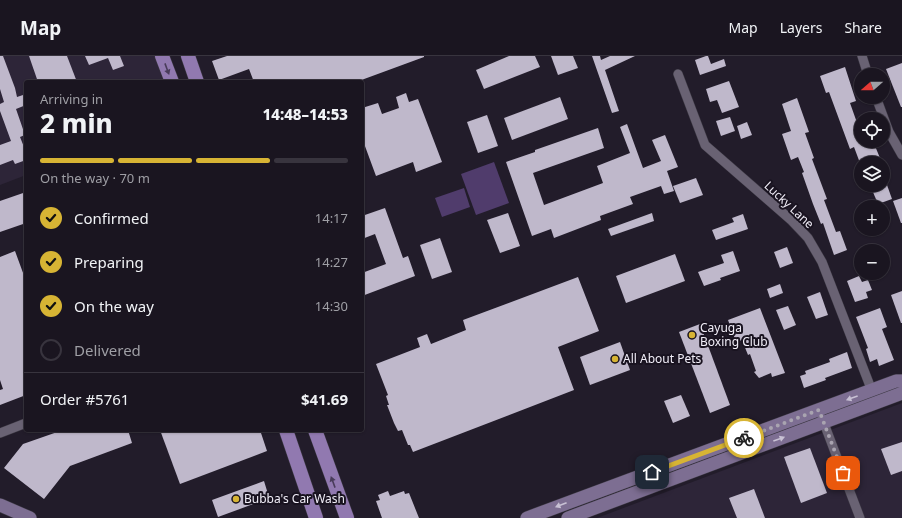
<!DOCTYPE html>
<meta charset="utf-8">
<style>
:root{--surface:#1a1520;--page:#27222d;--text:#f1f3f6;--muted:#9f9fa5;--line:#38343e;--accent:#d7b434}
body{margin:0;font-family:"Noto Sans",sans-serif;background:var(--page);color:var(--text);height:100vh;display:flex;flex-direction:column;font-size:15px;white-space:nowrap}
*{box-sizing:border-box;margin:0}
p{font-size:13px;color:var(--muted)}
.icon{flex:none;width:22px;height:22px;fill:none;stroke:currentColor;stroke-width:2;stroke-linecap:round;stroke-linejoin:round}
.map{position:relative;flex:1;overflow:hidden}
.sheet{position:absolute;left:24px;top:24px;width:340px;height:352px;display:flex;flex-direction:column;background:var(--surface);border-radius:4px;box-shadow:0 1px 3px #0004,0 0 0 1px var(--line)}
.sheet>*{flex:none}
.needle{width:26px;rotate:250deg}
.fabs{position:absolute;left:854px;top:12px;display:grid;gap:8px}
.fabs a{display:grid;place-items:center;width:36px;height:36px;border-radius:50%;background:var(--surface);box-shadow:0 1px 3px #0004,0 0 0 1px var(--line);font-size:20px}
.pin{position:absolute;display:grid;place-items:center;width:34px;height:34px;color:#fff;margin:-17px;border-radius:8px;box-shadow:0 2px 6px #0006}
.courier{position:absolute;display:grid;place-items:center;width:40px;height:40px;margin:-20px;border:3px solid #d7b434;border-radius:50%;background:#fff;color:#222;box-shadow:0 1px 5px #0007}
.overview em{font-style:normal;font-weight:800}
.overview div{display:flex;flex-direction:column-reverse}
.overview{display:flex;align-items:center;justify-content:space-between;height:68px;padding:0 16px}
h1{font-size:26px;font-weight:800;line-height:30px}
.bar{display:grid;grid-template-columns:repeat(4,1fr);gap:6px 4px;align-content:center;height:48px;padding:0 16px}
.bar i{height:5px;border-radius:3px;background:var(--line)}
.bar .current{background:var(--accent)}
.bar p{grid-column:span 4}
.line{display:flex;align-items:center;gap:10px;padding:0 16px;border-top:1px solid var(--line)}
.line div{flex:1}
ol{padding:0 16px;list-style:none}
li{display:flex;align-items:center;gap:12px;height:44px}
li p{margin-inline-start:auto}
li .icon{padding:4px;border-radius:50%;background:var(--accent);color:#111;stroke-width:4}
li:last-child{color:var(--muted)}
li i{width:22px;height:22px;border:2px solid var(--line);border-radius:50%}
header{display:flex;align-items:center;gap:24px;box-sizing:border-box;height:56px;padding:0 20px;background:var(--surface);border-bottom:1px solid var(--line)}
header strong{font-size:19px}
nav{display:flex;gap:22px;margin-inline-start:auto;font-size:14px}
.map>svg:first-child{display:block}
.built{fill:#2d2538}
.green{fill:#503c6c}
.building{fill:#bfb8cb}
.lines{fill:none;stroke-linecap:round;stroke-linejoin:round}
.minor-casing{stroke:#3e3a45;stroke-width:10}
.secondary-casing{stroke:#3e3a45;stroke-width:14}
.primary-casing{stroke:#3e3a45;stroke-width:15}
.minor{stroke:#696273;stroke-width:9}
.secondary{stroke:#7d6e92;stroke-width:13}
.primary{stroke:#9179b0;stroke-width:14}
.oneway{fill:#493c5a}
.oneway2{fill:#c8c1d4}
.done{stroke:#a9a4b0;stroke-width:4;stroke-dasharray:0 7.2}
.route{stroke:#d7b434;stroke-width:5}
.poi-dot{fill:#d7b434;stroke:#191320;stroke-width:1.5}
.labels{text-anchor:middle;stroke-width:4;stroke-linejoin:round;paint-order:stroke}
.street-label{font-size:12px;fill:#f1eef8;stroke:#191320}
.poi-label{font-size:12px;fill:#f1eef8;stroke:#191320;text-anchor:start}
</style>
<header>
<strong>Map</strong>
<nav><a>Map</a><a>Layers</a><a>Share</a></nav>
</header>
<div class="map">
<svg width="902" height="462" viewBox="0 0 902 462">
<rect width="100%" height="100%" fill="#221c2a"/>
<g class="built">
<polygon points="0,0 155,0 164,26 26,26 26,119 0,129"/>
<polygon points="902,347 902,462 597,462"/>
</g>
<g class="green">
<polygon points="494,106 509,147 476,159 461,118"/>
<polygon points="464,132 470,151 442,161 435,142"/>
</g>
<g class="building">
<polygon points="0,0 3,0 15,32 17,41 26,38 26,49 16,53 25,79 20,81 26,96 26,104 15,108 13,104 0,109 0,89 11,85 0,55 0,48 4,46 0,33"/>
<polygon points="29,0 67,0 77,26 38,26"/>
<polygon points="85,0 120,0 124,10 113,14 108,2 89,9"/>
<polygon points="227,0 424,0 424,1 356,26 254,26 249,13 219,24 212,5"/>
<polygon points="509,0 535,0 540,11 484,33 476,14"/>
<polygon points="551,0 573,0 578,12 558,19"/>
<polygon points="592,0 600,0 601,4 610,0 635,0 605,14 619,55 612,57"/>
<polygon points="706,0 708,0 711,8 724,3 726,10 700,19 695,4"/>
<polygon points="902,7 902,51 901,51 886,13"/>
<polygon points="845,11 856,45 850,47 861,78 861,85 873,85 882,107 860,107 854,91 850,93 829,36 826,37 820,20"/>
<polygon points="729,25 739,51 722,57 717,44 710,46 706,33"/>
<polygon points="406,37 409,46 418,43 442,106 416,116 413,106 376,120 362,82 362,52 378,47 382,58 399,52 396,41"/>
<polygon points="560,41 568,63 512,84 504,62"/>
<polygon points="797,42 809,76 805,77 814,102 812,103 827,143 824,144 836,176 840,175 847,194 834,199 823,167 821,168 813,148 802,117 804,116 798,101 791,104 782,78 791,75 782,48"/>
<polygon points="487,59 498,90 478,97 467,66"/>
<polygon points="730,61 735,75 721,80 716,65"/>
<polygon points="747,66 752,79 741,83 737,70"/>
<polygon points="627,68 643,112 661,105 652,84 665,79 678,111 667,115 674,135 664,138 661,130 630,141 633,148 600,160 601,164 554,182 551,173 532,180 506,106 535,96 535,94 598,72 604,92 533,117 544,149 603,127 597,110 630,97 620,71"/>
<polygon points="696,122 703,139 680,147 673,130"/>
<polygon points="870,129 887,129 892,143 878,148"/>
<polygon points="26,136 26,167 0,176 0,145"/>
<polygon points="902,142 902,167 901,167 893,145"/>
<polygon points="385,152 403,202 408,200 415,220 362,240 362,217 386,208 375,178 362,183 362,160"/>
<polygon points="508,157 520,190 500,197 487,164"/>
<polygon points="652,157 654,165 611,180 608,173"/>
<polygon points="743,158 748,173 716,184 712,174 734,166 732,162"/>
<polygon points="440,182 452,216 432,223 420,189"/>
<polygon points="787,191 793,207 780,212 774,196"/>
<polygon points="15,195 26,225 26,339 0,349 0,334 3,333 0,324 0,201"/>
<polygon points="733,195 740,215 720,222 721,224 704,230 698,216 724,207 721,199"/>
<polygon points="675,198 685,225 626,247 616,220"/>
<polygon points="859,220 862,226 868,224 872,234 866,236 868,242 855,246 847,225"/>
<polygon points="578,221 599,275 558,291 574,334 413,396 410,389 408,389 402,374 398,375 394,367 387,349 389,349 386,340 388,339 376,308 420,291 417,282 427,278 431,288 466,274 463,264"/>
<polygon points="780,228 783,237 770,242 767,233"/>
<polygon points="902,235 902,267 901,267 891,239"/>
<polygon points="820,236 828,259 816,263 807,241"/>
<polygon points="788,250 796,269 784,274 776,254"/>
<polygon points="760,252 785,317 772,321 771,317 759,322 754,316 756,315 750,298 748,299 742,284 736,286 728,264"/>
<polygon points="880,252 887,271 882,273 894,304 879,310 877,303 870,306 866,293 868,292 856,261"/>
<polygon points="700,268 730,349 710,357 679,276"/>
<polygon points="620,286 630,314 590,329 580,301"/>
<polygon points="847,296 852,312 825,322 826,324 804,332 800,320 806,318 805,315 830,306 829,303"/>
<polygon points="681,339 690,360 673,367 664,345"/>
<polygon points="63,374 128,374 132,387 70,410 44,443 4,412 23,388"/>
<polygon points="160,374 260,374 267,395 180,428"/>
<polygon points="902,386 902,415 891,419 881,393"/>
<polygon points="810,392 827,437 801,447 784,401"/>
<polygon points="264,425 268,438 257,442 259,446 218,461 212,444"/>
<polygon points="754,433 765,462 737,462 729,442"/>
<polygon points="388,435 390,440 404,435 405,438 409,437 419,462 382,462 376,445 380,444 378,439"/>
</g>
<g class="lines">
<g class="minor-casing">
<g id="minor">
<polyline points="862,0 868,19"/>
<polyline points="678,18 705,89 791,164 808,182 822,206 872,335"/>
<polyline points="876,41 889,76 902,99"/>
<polyline points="822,362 860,462"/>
<polyline points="0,377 26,367"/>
</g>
</g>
<g class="secondary-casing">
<g id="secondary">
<polyline points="0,449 30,462"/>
<polyline points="527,462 896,325 902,325"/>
<polyline points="568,462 902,337"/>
</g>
</g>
<g class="primary-casing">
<g id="primary">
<polyline points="162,0 172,26"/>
<polyline points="188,0 197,26"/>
<polyline points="286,374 316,462"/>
<polyline points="315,374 347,462"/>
</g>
</g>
<use href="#minor" class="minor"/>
<use href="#secondary" class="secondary"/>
<use href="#primary" class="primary"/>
</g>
<defs><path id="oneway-solid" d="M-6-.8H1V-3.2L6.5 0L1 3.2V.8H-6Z"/></defs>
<g class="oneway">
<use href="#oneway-solid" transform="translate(167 13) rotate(70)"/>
<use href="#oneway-solid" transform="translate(333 426) rotate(-110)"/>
</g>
<g class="oneway2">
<use href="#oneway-solid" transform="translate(852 342) rotate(160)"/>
<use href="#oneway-solid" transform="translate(779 383) rotate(-20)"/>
<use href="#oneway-solid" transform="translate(561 449) rotate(159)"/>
</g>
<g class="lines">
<polyline class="done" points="744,382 819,354 843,417"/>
<polyline class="route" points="652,416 744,382"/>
</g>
<g class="poi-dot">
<circle cx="692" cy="279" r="4"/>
<circle cx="615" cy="303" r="4"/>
<circle cx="236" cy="443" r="4"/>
</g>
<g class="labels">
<g class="street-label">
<text transform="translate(789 149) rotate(43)" y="4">Lucky Lane</text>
</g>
<g class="poi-label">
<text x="700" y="276">Cayuga<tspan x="700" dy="14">Boxing Club</tspan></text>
<text x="623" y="307">All About Pets</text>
<text x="244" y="447">Bubba's Car Wash</text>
</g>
</g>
</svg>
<div class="fabs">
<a><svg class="needle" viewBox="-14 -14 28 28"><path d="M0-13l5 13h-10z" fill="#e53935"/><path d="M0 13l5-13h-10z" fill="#9f9fa5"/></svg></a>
<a><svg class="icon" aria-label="locate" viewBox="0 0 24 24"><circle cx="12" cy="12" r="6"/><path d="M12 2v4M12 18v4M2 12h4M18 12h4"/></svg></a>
<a><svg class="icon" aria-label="layers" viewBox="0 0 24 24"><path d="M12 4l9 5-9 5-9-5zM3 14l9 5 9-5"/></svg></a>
<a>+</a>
<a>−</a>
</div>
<div class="pin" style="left:843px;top:417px;background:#ea580c"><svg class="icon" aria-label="bag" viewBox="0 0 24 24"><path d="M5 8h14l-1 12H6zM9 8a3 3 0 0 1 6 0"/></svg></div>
<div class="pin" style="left:652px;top:416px;background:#1f2937"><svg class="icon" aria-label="home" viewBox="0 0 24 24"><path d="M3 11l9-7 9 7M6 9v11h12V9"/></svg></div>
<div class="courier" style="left:744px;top:382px"><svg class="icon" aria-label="bike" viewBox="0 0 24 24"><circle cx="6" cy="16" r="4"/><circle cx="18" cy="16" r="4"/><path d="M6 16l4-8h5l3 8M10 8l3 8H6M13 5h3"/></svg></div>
<section class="sheet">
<div class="overview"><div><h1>2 min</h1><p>Arriving in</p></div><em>14:48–14:53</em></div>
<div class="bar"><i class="current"></i><i class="current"></i><i class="current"></i><i></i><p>On the way · 70 m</p></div>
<ol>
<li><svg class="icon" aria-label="check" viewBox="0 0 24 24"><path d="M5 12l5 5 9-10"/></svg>Confirmed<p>14:17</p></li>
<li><svg class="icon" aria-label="check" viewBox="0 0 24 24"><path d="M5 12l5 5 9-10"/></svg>Preparing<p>14:27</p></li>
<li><svg class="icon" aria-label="check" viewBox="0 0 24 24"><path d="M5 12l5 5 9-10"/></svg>On the way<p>14:30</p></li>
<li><i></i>Delivered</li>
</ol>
<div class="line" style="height:52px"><div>Order #5761</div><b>$41.69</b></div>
</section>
</div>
